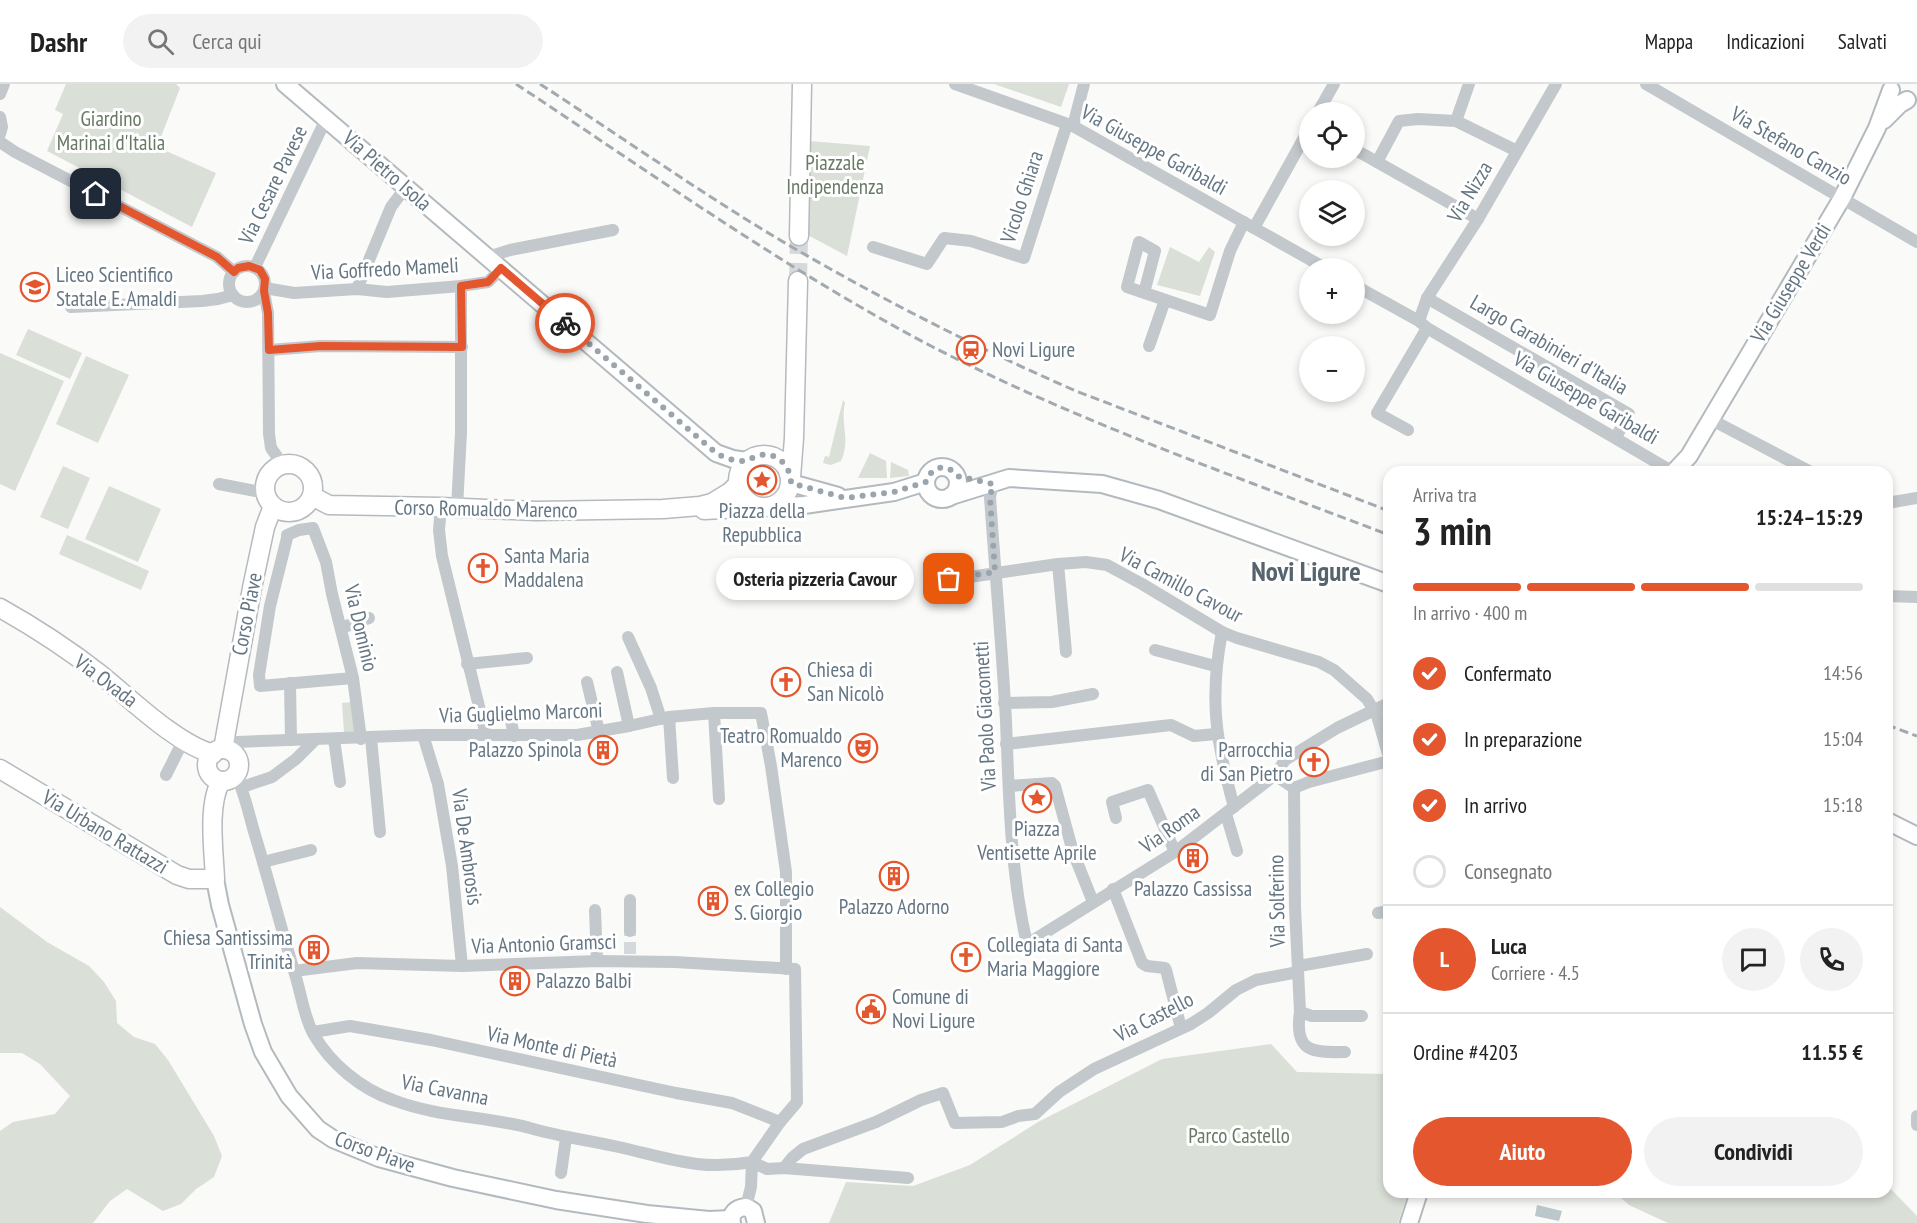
<!DOCTYPE html>
<html lang="it">
<meta charset="utf-8">
<style>
:root{--surface:#fff;--page:#f2f2f2;--text:#222;--muted:#767676;--line:#e0e0e0;--accent:#e4572e}
body{margin:0;font-family:"PT Sans Narrow",sans-serif;background:var(--page);color:var(--text);height:100vh;display:flex;flex-direction:column;font-size:22px;white-space:nowrap}
*{box-sizing:border-box;margin:0}
p{font-size:20px;color:var(--muted)}
.icon{flex:none;width:33px;height:33px;fill:none;stroke:currentColor;stroke-width:2;stroke-linecap:round;stroke-linejoin:round}
.map{position:relative;flex:1;overflow:hidden}
.side{position:absolute;left:1383px;top:382px;width:510px;height:732px;display:flex;flex-direction:column;background:var(--surface);border-radius:18px;box-shadow:0 3px 9px #0003}
.side>*{flex:none}
.buttons{position:absolute;left:1299px;top:18px;display:grid;gap:12px}
.buttons a{display:grid;place-items:center;width:66px;height:66px;border-radius:50%;background:var(--surface);box-shadow:0 3px 9px #0003;font-size:30px}
.pin{position:absolute;display:grid;place-items:center;width:51px;height:51px;color:#fff;margin:-26px;border-radius:12px;box-shadow:0 3px 9px #0006}
.courier{position:absolute;display:grid;place-items:center;width:60px;height:60px;margin:-30px;border:4px solid #e4572e;border-radius:50%;background:#fff;color:#222;box-shadow:0 2px 8px #0007}
.bubble{position:absolute;height:42px;border-radius:21px;background:var(--surface);box-shadow:0 3px 9px #0003;font-size:20px;font-weight:700;line-height:42px;text-align:center}
.headline em{font-style:normal;font-weight:700}
.headline div{display:flex;flex-direction:column-reverse}
.headline{display:flex;align-items:center;justify-content:space-between;height:102px;padding:0 30px}
h1{font-size:39px;font-weight:700;line-height:45px}
.bar{display:grid;grid-template-columns:repeat(4,1fr);gap:9px 6px;align-content:center;height:72px;padding:0 30px}
.bar i{height:8px;border-radius:4px;background:var(--line)}
.bar .current{background:var(--accent)}
.bar p{grid-column:span 4}
.line{display:flex;align-items:center;gap:15px;padding:0 30px;border-top:2px solid var(--line)}
.line div{flex:1}
.round{display:grid;place-items:center;flex:none;width:63px;height:63px;border-radius:32px;background:var(--page)}
ol{padding:0 30px;list-style:none}
li{display:flex;align-items:center;gap:18px;height:66px}
li p{margin-inline-start:auto}
li .icon{padding:6px;border-radius:50%;background:var(--accent);color:#fff;stroke-width:4}
li:last-child{color:var(--muted)}
li i{width:33px;height:33px;border:3px solid var(--line);border-radius:50%}
.cta{display:flex;gap:12px;margin-top:auto;padding:12px 30px}
.cta a{flex:1;height:69px;border-radius:36px;background:var(--accent);color:#fff;font-size:24px;font-weight:700;line-height:69px;text-align:center}
.cta a+a{background:var(--page);color:var(--text)}
header{display:flex;align-items:center;gap:36px;box-sizing:border-box;height:84px;padding:0 30px;background:var(--surface);border-bottom:2px solid var(--line)}
header strong{font-size:28px}
nav{display:flex;gap:33px;margin-inline-start:auto;font-size:21px}
.search{width:420px;height:54px;background:var(--page);display:flex;align-items:center;gap:15px;box-sizing:border-box;padding:0 21px;border-radius:33px;color:var(--muted);font-size:22px}
.map>svg:first-child{display:block}
.green{fill:#dadfd7}
.water{fill:#bbc7cb}
.lines{fill:none;stroke-linecap:round;stroke-linejoin:round}
.street-tunnel{stroke:#d5d9db;stroke-width:12;stroke-dasharray:12 6;stroke-linecap:butt}
.primary-tunnel{stroke:#d5d9db;stroke-width:18;stroke-dasharray:18 9;stroke-linecap:butt}
.secondary-casing{stroke:#b3babf;stroke-width:20}
.primary-casing{stroke:#b5babe;stroke-width:21}
.street{stroke:#c3c8cc;stroke-width:12}
.secondary{stroke:#fff;stroke-width:16}
.primary{stroke:#fff;stroke-width:18}
.rail{stroke:#a2aab0;stroke-width:3;stroke-dasharray:9 4.5;stroke-linecap:butt}
.done{stroke:#99a4ac;stroke-width:6;stroke-dasharray:0 10.8}
.route{stroke:#e4572e;stroke-width:8}
.labels{text-anchor:middle;stroke-width:6;stroke-linejoin:round;paint-order:stroke}
.park-label{font-size:21px;fill:#687a64;stroke:#fff}
.street-label{font-size:21px;fill:#657683;stroke:#fff}
.poi-label{font-size:21px;fill:#657683;stroke:#fff;text-anchor:start}
.district-label{font-size:27px;font-weight:bold;fill:#57646e;stroke:#fff}
</style>
<header>
<strong>Dashr</strong>
<div class="search"><svg class="icon" aria-label="search" viewBox="0 0 24 24"><circle cx="10" cy="10" r="6"/><path d="M15 15l6 6"/></svg>Cerca qui</div>
<nav><a>Mappa</a><a>Indicazioni</a><a>Salvati</a></nav>
</header>
<div class="map">
<svg width="1917" height="1139" viewBox="0 0 1917 1139">
<rect width="100%" height="100%" fill="#fafaf8"/>
<g class="green">
<polygon points="66,0 176,0 180,4 157,63 216,89 192,143 47,67 63,30 55,26"/>
<polygon points="994,0 1069,0 1061,23"/>
<polygon points="809,57 870,62 847,172 804,149"/>
<polygon points="1170,163 1199,178 1209,163 1215,168 1200,212 1157,201"/>
<polygon points="28,245 82,269 70,295 16,271"/>
<polygon points="0,269 64,297 15,407 0,400"/>
<polygon points="86,272 129,291 98,359 56,340"/>
<path d="M843,316L845,319C840,339 851,357 841,377L831,381L823,379L825,372L829,373Z"/>
<polygon points="870,369 886,377 887,394 858,394"/>
<polygon points="891,378 908,386 909,392 890,394"/>
<polygon points="63,382 90,394 68,445 40,433"/>
<polygon points="109,402 161,425 138,478 85,455"/>
<polygon points="67,451 149,487 141,506 59,470"/>
<polygon points="352,618 356,648 344,648 342,619"/>
<polygon points="1038,707 1040,719 1026,721 1024,710"/>
<polygon points="0,823 47,858 89,882 104,898 116,917 117,939 134,953 155,960 168,976 214,1052 222,1072 214,1093 196,1105 181,1120 163,1127 127,1105 110,1117 93,1139 0,1139 0,1047 13,1038 55,1030 70,1012 40,980 22,969 0,969"/>
<polygon points="1271,960 1297,988 1385,990 1389,986 1389,1108 1408,1109 1398,1139 829,1139 846,1098 913,1102 970,1081 1038,1038 1162,975"/>
<polygon points="1887,1101 1917,1132 1917,1139 1668,1139 1629,1121 1621,1114 1618,1109 1887,1108"/>
</g>
<polygon class="water" points="1537,1121 1562,1127 1559,1137 1535,1132"/>
<g class="lines">
<polyline class="street-tunnel" points="630,870 630,847"/>
<polyline class="primary-tunnel" points="798,197 799,152"/>
<g class="secondary-casing">
<g id="secondary">
<polyline points="285,0 716,369 733,375 746,377"/>
<polyline points="1884,36 1900,20 1907,16"/>
<circle cx="942" cy="399" r="16"/>
<polyline points="1674,388 1689,372 1842,114 1877,44 1891,6"/>
<polyline points="791,399 838,412"/>
<polyline points="951,412 1009,394 1102,400 1159,416 1389,500"/>
<polyline points="769,423 804,421 894,408 926,398"/>
<polyline points="1887,737 1917,752"/>
<polyline points="215,795 220,821 253,940 263,968 289,1012 318,1045 333,1055 379,1074 453,1094 556,1116 647,1130 709,1136 731,1135"/>
<path d="M732,1139C730,1129 736,1124 746,1123L753,1127L756,1139"/>
<polyline points="1409,1139 1419,1108"/>
</g>
</g>
<g class="primary-casing">
<g id="primary">
<polyline points="799,152 802,0"/>
<circle cx="764" cy="397" r="26"/>
<circle cx="289" cy="404" r="24"/>
<polyline points="791,393 794,354 798,197"/>
<polyline points="312,412 329,421 441,423 536,427 663,425 700,422 712,419 730,408 738,400"/>
<polyline points="704,426 760,423"/>
<path d="M0,524C34,543 69,566 100,590C131,615 175,659 213,670"/>
<polyline points="223,665 252,504 265,443 273,422"/>
<circle cx="223" cy="681" r="16"/>
<path d="M0,685L177,791L189,795H215C214,768 207,721 221,697"/>
</g>
</g>
<g class="street">
<polyline points="955,0 1073,42 1325,184"/>
<polyline points="1646,0 1917,158"/>
<polyline points="0,10 4,0"/>
<polyline points="1318,28 1334,0"/>
<polyline points="0,33 2,43 0,50"/>
<polyline points="1456,37 1517,67"/>
<polyline points="1073,42 1084,0"/>
<polyline points="0,58 15,68 217,173 234,188"/>
<polyline points="1354,65 1478,135"/>
<polyline points="1377,78 1399,37 1418,35 1456,37 1469,0"/>
<polyline points="1254,144 1310,43"/>
<polyline points="873,163 927,180 944,154 971,157 1024,174 1067,40"/>
<polyline points="488,173 510,166 613,146"/>
<circle cx="247" cy="200" r="18"/>
<polyline points="255,183 326,35"/>
<polyline points="1354,201 1419,237 1427,244 1673,388"/>
<polyline points="265,204 294,209 357,205 387,208 461,202 488,198 501,185"/>
<polyline points="357,205 391,123 406,103"/>
<polyline points="264,208 268,229 269,350 271,364 283,381"/>
<polyline points="1144,209 1155,167 1139,158 1127,203 1210,231 1230,167 1244,138"/>
<polyline points="1427,214 1629,330 1616,353"/>
<polyline points="71,223 202,217 218,215 233,211"/>
<polyline points="1419,237 1427,214 1478,135 1556,0"/>
<polyline points="1149,262 1165,216"/>
<polyline points="269,266 321,262 462,263"/>
<polyline points="1710,335 1811,388"/>
<polyline points="1408,346 1377,329 1427,244"/>
<polyline points="219,400 266,409"/>
<path d="M993,400L990,413C995,487 1002,562 1006,637C1009,712 1010,786 1027,860L1175,768L1275,691L1285,676L1337,644L1389,619"/>
<polyline points="1887,419 1917,414"/>
<polyline points="441,423 439,446 442,472 486,651"/>
<polyline points="457,424 461,348 461,202"/>
<polyline points="1058,480 1066,568"/>
<polyline points="949,496 1058,480 1086,478 1107,481 1142,500 1222,548 1237,554 1319,578 1334,586 1367,615 1373,625"/>
<polyline points="1887,512 1917,513"/>
<polyline points="341,544 369,534"/>
<path d="M1222,548C1209,615 1216,658 1234,723"/>
<polyline points="628,553 651,604 661,635"/>
<polyline points="1155,566 1215,582"/>
<polyline points="467,580 527,574"/>
<polyline points="617,588 629,642"/>
<polyline points="353,594 260,602 259,591 270,522 287,454 287,451 299,446 313,444 326,478 332,510 353,594 361,655"/>
<polyline points="587,598 599,648"/>
<polyline points="290,599 291,656"/>
<polyline points="1004,619 1052,618 1093,610"/>
<polyline points="1375,625 1389,673"/>
<polyline points="714,629 719,715"/>
<polyline points="669,633 673,694"/>
<polyline points="483,634 510,632 514,652"/>
<polyline points="423,651 438,700 452,782 462,882"/>
<polyline points="371,654 380,748"/>
<polyline points="334,655 340,698"/>
<polyline points="1006,660 1171,641 1194,652 1216,650"/>
<polyline points="228,666 236,658 423,651 577,651 629,642 669,633 714,629 761,629 771,682 786,788 786,885"/>
<polyline points="166,691 183,657"/>
<path d="M236,691C245,710 249,731 255,751C269,797 281,844 295,890C301,909 304,934 314,951C331,980 361,1005 393,1016C437,1033 485,1032 530,1044C561,1053 592,1057 623,1064C671,1075 701,1087 752,1078L780,1038L797,1018L795,885L675,878L597,877L462,882L357,879L294,887"/>
<polyline points="1275,691 1294,704 1309,698 1389,677"/>
<polyline points="1009,702 1052,699 1055,702 1073,768 1093,818"/>
<polyline points="242,703 272,693 296,675 316,655"/>
<path d="M1294,704L1295,823L1300,928C1294,967 1311,969 1345,968"/>
<polyline points="1226,730 1237,767"/>
<polyline points="1116,734 1112,718 1148,706 1175,768"/>
<polyline points="263,778 311,766"/>
<polyline points="1113,805 1142,879 1147,882 1165,884 1166,886 1181,944"/>
<polyline points="595,826 597,877"/>
<polyline points="1378,829 1389,827"/>
<polyline points="630,847 630,816"/>
<polyline points="1299,882 1367,870"/>
<polyline points="1300,928 1312,932 1362,932"/>
<polyline points="313,948 350,942 431,956 676,1009 732,1019 780,1038"/>
<polyline points="1917,1032 1917,1041"/>
<polyline points="784,1084 792,1074 803,1065 876,1038 921,1016 943,1009 955,1039 1002,1038 1018,1032 1035,1030 1059,1008 1094,985 1191,940 1208,929 1236,906 1256,896 1298,888"/>
<polyline points="561,1089 566,1054"/>
<polyline points="746,1123 751,1103 752,1078 767,1085 784,1084 908,1094"/>
</g>
<use href="#secondary" class="secondary"/>
<use href="#primary" class="primary"/>
<g class="rail">
<path d="M516,0C651,89 788,187 931,262C1078,338 1235,392 1389,451"/>
<path d="M540,0C620,52 698,107 780,156C875,212 975,263 1076,307L1389,427"/>
<polyline points="1887,641 1917,652"/>
</g>
</g>
<g class="lines">
<path class="done" d="M565,239L716,369C724,374 734,377 743,377C749,377 754,372 760,371C778,368 791,383 791,399L845,414L894,408L926,398C931,382 947,378 957,392L993,400L990,413L995,488L949,495"/>
<polyline class="route" points="96,110 217,173 234,188 238,184 249,182 260,186 265,195 264,207 268,229 269,266 321,262 462,263 461,202 488,198 501,184 565,239"/>
</g>
<defs>
<g id="school-ring" transform="scale(1.5)"><circle r="9.5" fill="#fff" stroke="#e4572e" stroke-width="1.5"/><path d="M0-5L7-2L0 1L-7-2ZM-4 1L0 2.5L4 1V4Q0 6-4 4Z" fill="#e4572e"/></g>
<g id="station-ring" transform="scale(1.5)"><circle r="9.5" fill="#fff" stroke="#e4572e" stroke-width="1.5"/><path d="M-3-6H3Q5-6 5-4V2Q5 4 3 4L4.5 6H3L1.5 4h-3L-3 6H-4.5L-3 4Q-5 4-5 2V-4Q-5-6-3-6ZM-3.5-4v3h7v-3ZM-3.5 1v1.5H-2V1ZM2 1v1.5H3.5V1Z" fill="#e4572e"/></g>
<g id="sight-ring" transform="scale(1.5)"><circle r="9.5" fill="#fff" stroke="#e4572e" stroke-width="1.5"/><path d="M0-6L1.8-2.2L6-1.7L2.9 1.2L3.7 5.4L0 3.3L-3.7 5.4L-2.9 1.2L-6-1.7L-1.8-2.2Z" fill="#e4572e"/></g>
<g id="church-ring" transform="scale(1.5)"><circle r="9.5" fill="#fff" stroke="#e4572e" stroke-width="1.5"/><path d="M-1.2-6h2.4v3.5h3.3v2.4h-3.3V6h-2.4V-.1h-3.3v-2.4h3.3Z" fill="#e4572e"/></g>
<g id="theatre-ring" transform="scale(1.5)"><circle r="9.5" fill="#fff" stroke="#e4572e" stroke-width="1.5"/><path d="M-5-5.5Q0-4 5-5.5V0Q5 5 0 6Q-5 5-5 0ZM-3.3-2.5H-1v1.5H-3.3ZM1-2.5H3.3v1.5H1ZM-2.8 1Q0 5.5 2.8 1Z" fill="#e4572e"/></g>
<g id="building-ring" transform="scale(1.5)"><circle r="9.5" fill="#fff" stroke="#e4572e" stroke-width="1.5"/><path d="M-4-6H4V6H1V3H-1V6H-4ZM-2.5-4.3h1.7v1.8h-1.7ZM.8-4.3h1.7v1.8H.8ZM-2.5-1h1.7V.8h-1.7ZM.8-1h1.7V.8H.8Z" fill="#e4572e"/></g>
<g id="civic-ring" transform="scale(1.5)"><circle r="9.5" fill="#fff" stroke="#e4572e" stroke-width="1.5"/><path d="M-.6-6.5H3V-4.5H.6V-3L4-1V1h2V6H-6V1h2V-1L-.6-3ZM-1.2 2.5V6h2.4V2.5Z" fill="#e4572e"/></g>
</defs>
<g fill-rule="evenodd">
<use href="#school-ring" x="35" y="203"/>
<use href="#station-ring" x="971" y="266"/>
<use href="#sight-ring" x="762" y="396"/>
<use href="#church-ring" x="483" y="484"/>
<use href="#church-ring" x="786" y="598"/>
<use href="#theatre-ring" x="863" y="664"/>
<use href="#building-ring" x="603" y="666"/>
<use href="#church-ring" x="1314" y="678"/>
<use href="#sight-ring" x="1037" y="714"/>
<use href="#building-ring" x="1193" y="774"/>
<use href="#building-ring" x="894" y="792"/>
<use href="#building-ring" x="713" y="817"/>
<use href="#building-ring" x="314" y="866"/>
<use href="#church-ring" x="966" y="873"/>
<use href="#building-ring" x="515" y="897"/>
<use href="#civic-ring" x="871" y="925"/>
</g>
<g class="labels">
<g class="park-label">
<text x="111" y="42">Giardino<tspan x="111" dy="24">Marinai d'Italia</tspan></text>
<text x="835" y="86">Piazzale<tspan x="835" dy="24">Indipendenza</tspan></text>
<text x="1239" y="1059">Parco Castello</text>
</g>
<g class="street-label">
<text transform="translate(1791 62) rotate(30)" y="7">Via Stefano Canzio</text>
<text transform="translate(1154 66) rotate(29)" y="7">Via Giuseppe Garibaldi</text>
<text transform="translate(387 87) rotate(41)" y="7">Via Pietro Isola</text>
<text transform="translate(273 101) rotate(-64)" y="7">Via Cesare Pavese</text>
<text transform="translate(1470 108) rotate(-59)" y="7">Via Nizza</text>
<text transform="translate(1022 113) rotate(-72)" y="7">Vicolo Ghiara</text>
<text transform="translate(385 185) rotate(-3)" y="7">Via Goffredo Mameli</text>
<text transform="translate(1791 199) rotate(-59)" y="7">Via Giuseppe Verdi</text>
<text transform="translate(1549 261) rotate(30)" y="7">Largo Carabinieri d'Italia</text>
<text transform="translate(1586 314) rotate(30)" y="7">Via Giuseppe Garibaldi</text>
<text transform="translate(486 425) rotate(1)" y="7">Corso Romualdo Marenco</text>
<text transform="translate(1181 501) rotate(28)" y="7">Via Camillo Cavour</text>
<text transform="translate(247 530) rotate(-79)" y="7">Corso Piave</text>
<text transform="translate(361 544) rotate(77)" y="7">Via Dominio</text>
<text transform="translate(106 597) rotate(37)" y="7">Via Ovada</text>
<text transform="translate(521 629) rotate(-2)" y="7">Via Guglielmo Marconi</text>
<text transform="translate(985 632) rotate(-93)" y="7">Via Paolo Giacometti</text>
<text transform="translate(1170 745) rotate(-35)" y="7">Via Roma</text>
<text transform="translate(105 748) rotate(31)" y="7">Via Urbano Rattazzi</text>
<text transform="translate(467 763) rotate(82)" y="7">Via De Ambrosis</text>
<text transform="translate(1277 817) rotate(-91)" y="7">Via Solferino</text>
<text transform="translate(544 860) rotate(-2)" y="7">Via Antonio Gramsci</text>
<text transform="translate(1154 933) rotate(-27)" y="7">Via Castello</text>
<text transform="translate(552 963) rotate(12)" y="7">Via Monte di Pietà</text>
<text transform="translate(445 1006) rotate(11)" y="7">Via Cavanna</text>
<text transform="translate(375 1068) rotate(20)" y="7">Corso Piave</text>
</g>
<g class="poi-label">
<text x="56" y="198">Liceo Scientifico<tspan x="56" dy="24">Statale E. Amaldi</tspan></text>
<text x="992" y="273">Novi Ligure</text>
<text x="762" y="434" text-anchor="middle">Piazza della<tspan x="762" dy="24">Repubblica</tspan></text>
<text x="504" y="479">Santa Maria<tspan x="504" dy="24">Maddalena</tspan></text>
<text x="807" y="593">Chiesa di<tspan x="807" dy="24">San Nicolò</tspan></text>
<text x="842" y="659" text-anchor="end">Teatro Romualdo<tspan x="842" dy="24">Marenco</tspan></text>
<text x="582" y="673" text-anchor="end">Palazzo Spinola</text>
<text x="1293" y="673" text-anchor="end">Parrocchia<tspan x="1293" dy="24">di San Pietro</tspan></text>
<text x="1037" y="752" text-anchor="middle">Piazza<tspan x="1037" dy="24">Ventisette Aprile</tspan></text>
<text x="734" y="812">ex Collegio<tspan x="734" dy="24">S. Giorgio</tspan></text>
<text x="1193" y="812" text-anchor="middle">Palazzo Cassissa</text>
<text x="894" y="830" text-anchor="middle">Palazzo Adorno</text>
<text x="293" y="861" text-anchor="end">Chiesa Santissima<tspan x="293" dy="24">Trinità</tspan></text>
<text x="987" y="868">Collegiata di Santa<tspan x="987" dy="24">Maria Maggiore</tspan></text>
<text x="536" y="904">Palazzo Balbi</text>
<text x="892" y="920">Comune di<tspan x="892" dy="24">Novi Ligure</tspan></text>
</g>
<g class="district-label">
<text x="1306" y="497">Novi Ligure</text>
</g>
</g>
</svg>
<div class="buttons">
<a><svg class="icon" aria-label="locate" viewBox="0 0 24 24"><circle cx="12" cy="12" r="6"/><path d="M12 2v4M12 18v4M2 12h4M18 12h4"/></svg></a>
<a><svg class="icon" aria-label="layers" viewBox="0 0 24 24"><path d="M12 4l9 5-9 5-9-5zM3 14l9 5 9-5"/></svg></a>
<a>+</a>
<a>−</a>
</div>
<div class="pin" style="left:949px;top:495px;background:#ea580c"><svg class="icon" aria-label="bag" viewBox="0 0 24 24"><path d="M5 8h14l-1 12H6zM9 8a3 3 0 0 1 6 0"/></svg></div>
<div class="pin" style="left:96px;top:110px;background:#1f2937"><svg class="icon" aria-label="home" viewBox="0 0 24 24"><path d="M3 11l9-7 9 7M6 9v11h12V9"/></svg></div>
<div class="courier" style="left:565px;top:239px"><svg class="icon" aria-label="bike" viewBox="0 0 24 24"><circle cx="6" cy="16" r="4"/><circle cx="18" cy="16" r="4"/><path d="M6 16l4-8h5l3 8M10 8l3 8H6M13 5h3"/></svg></div>
<div class="bubble" style="left:716px;top:474px;width:198px">Osteria pizzeria Cavour</div>
<section class="side">
<div class="headline"><div><h1>3 min</h1><p>Arriva tra</p></div><em>15:24–15:29</em></div>
<div class="bar"><i class="current"></i><i class="current"></i><i class="current"></i><i></i><p>In arrivo · 400 m</p></div>
<ol>
<li><svg class="icon" aria-label="check" viewBox="0 0 24 24"><path d="M5 12l5 5 9-10"/></svg>Confermato<p>14:56</p></li>
<li><svg class="icon" aria-label="check" viewBox="0 0 24 24"><path d="M5 12l5 5 9-10"/></svg>In preparazione<p>15:04</p></li>
<li><svg class="icon" aria-label="check" viewBox="0 0 24 24"><path d="M5 12l5 5 9-10"/></svg>In arrivo<p>15:18</p></li>
<li><i></i>Consegnato</li>
</ol>
<div class="line" style="height:108px"><b class="round" style="background:var(--accent);color:#fff">L</b><div><b>Luca</b><p>Corriere · 4.5</p></div><a class="round"><svg class="icon" aria-label="chat" viewBox="0 0 24 24"><path d="M4 5h16v11H9l-5 4z"/></svg></a><a class="round"><svg class="icon" aria-label="phone" viewBox="0 0 24 24"><path d="M5 4h4l2 5-3 2q2 4 5 5l2-3 5 2v4C11 20 4 13 5 4z"/></svg></a></div>
<div class="line" style="height:78px"><div>Ordine #4203</div><b>11.55 €</b></div>
<div class="cta"><a>Aiuto</a><a>Condividi</a></div>
</section>
</div>
